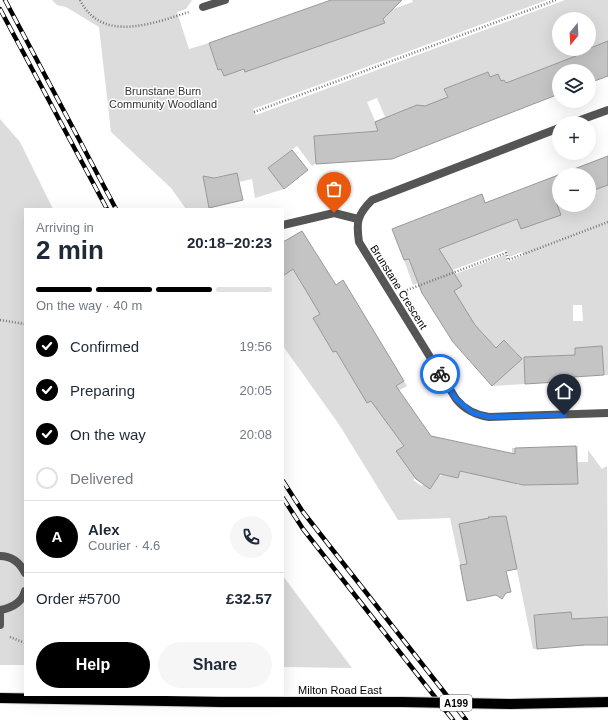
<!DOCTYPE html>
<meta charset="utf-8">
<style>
:root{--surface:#fff;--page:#f6f6f7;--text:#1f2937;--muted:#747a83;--line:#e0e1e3;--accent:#000}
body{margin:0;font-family:Helvetica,sans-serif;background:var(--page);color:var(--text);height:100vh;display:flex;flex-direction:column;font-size:15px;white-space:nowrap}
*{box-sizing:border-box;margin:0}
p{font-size:13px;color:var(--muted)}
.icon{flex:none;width:22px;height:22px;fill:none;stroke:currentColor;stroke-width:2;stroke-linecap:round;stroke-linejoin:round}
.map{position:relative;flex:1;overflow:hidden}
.side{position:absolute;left:24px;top:208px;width:260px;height:488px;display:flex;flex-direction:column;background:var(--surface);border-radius:0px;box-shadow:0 4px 16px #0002}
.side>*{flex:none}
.needle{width:26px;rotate:198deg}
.buttons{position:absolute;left:552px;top:12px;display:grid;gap:8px}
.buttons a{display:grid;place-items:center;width:44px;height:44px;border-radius:50%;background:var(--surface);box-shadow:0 4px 16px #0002;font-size:20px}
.pin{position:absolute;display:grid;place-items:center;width:34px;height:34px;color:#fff;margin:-41px -17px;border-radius:50% 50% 50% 0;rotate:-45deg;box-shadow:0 0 4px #0007}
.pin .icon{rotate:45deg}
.courier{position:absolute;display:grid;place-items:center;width:40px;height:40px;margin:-20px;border:3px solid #1a73e8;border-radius:50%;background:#fff;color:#222;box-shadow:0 1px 5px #0007}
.headline em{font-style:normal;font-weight:700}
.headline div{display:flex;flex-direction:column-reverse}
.headline{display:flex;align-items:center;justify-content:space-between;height:68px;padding:0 12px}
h1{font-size:26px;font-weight:700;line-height:30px}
.bar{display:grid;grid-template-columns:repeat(4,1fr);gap:6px 4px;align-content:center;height:48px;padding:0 12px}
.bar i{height:5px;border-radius:3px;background:var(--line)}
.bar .current{background:var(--accent)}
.bar p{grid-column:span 4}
.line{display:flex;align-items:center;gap:10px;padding:0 12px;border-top:1px solid var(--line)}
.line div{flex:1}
.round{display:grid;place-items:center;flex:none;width:42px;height:42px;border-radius:21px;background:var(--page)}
ol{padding:0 12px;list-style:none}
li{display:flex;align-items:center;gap:12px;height:44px}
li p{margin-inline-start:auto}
li .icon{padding:4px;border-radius:50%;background:var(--accent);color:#fff;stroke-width:4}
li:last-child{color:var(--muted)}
li i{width:22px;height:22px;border:2px solid var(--line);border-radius:50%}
.primary-button{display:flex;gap:8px;margin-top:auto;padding:8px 12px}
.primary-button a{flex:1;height:46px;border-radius:24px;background:var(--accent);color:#fff;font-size:16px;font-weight:700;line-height:46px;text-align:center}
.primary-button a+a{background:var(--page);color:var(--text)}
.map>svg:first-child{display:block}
.green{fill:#dcdcdc;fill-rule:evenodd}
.building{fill:#c4c4c4;stroke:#999}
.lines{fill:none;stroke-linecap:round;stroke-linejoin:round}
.primary-casing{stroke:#dbdbdb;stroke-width:12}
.path{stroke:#777;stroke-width:2.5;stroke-dasharray:1 2;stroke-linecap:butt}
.service{stroke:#555;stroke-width:8}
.minor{stroke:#555;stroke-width:8}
.primary{stroke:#000;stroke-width:10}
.rail-casing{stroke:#000;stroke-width:4.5}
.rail{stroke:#fff;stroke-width:3;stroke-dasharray:9;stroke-linecap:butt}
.primary-bridge-casing{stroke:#dbdbdb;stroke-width:12;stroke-linecap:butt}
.primary-bridge{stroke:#000;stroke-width:10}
.done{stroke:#595959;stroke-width:4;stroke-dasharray:0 7.2}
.route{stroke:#1a73e8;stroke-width:5}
.labels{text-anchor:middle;stroke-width:3;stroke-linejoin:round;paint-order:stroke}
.shield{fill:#fff;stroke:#4c4c4c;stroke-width:1}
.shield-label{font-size:10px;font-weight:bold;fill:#000}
.park-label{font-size:11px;fill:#333;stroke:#fff}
.street-label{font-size:11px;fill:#000;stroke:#fff}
</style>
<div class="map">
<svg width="608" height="720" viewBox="0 0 608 720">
<rect width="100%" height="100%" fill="#fff"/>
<g class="green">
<path d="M52,0H192L186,9L177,12L189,49L209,43L218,70L221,69L224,76L244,69L245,72L385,23L381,13L413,2L412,0H547L253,109L256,115L565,0H608V41L589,48V19H559V49H587L575,54L582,71L568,59L512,81L519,109L516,111L504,80L501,81L498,74L490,77L487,72L474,77L479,90L466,94L461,82L445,89L449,101L396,157L373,131L314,136L316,163L312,166L297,146L268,168L284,189L255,198L252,179L239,182L238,177L232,174L210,178L205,184L209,209H186L171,188L111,132L99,27L66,7L57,5ZM377,98L385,117L375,121L367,102Z"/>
<polygon points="0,119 20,142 53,209 25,209 25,665 0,665"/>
<path d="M548,180L559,187V205H589V192L608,185V375H604L602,347H582L574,376L573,355L524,357L525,384L492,386L513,367L518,354L505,340L496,348L479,329L458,348L451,339L475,325L424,296L419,288L505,255L508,262L525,255L522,252L509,257L506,250L413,285L404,260L418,255L429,245L419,218L426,216L435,239L456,243L478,234L491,218L485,203L492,200L501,225L517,219L521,229L543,221L539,211L557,204ZM573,305H582L583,321H573Z"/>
<path d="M293,269L307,293L331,278L327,309L313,318L324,336L371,328L375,334L352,348L347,370L367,403L404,381L407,386L398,391L381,414L404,446L396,451L403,461L424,464L413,480L422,486L423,484L430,488C441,472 439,474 458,478L460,471L512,454V448H515L517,485H541L572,446H578V462H588V450L602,469L607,466L608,617L583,618L584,646H574L571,612L559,613L560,619L545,620L544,614H534L537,649H533L506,516L488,517L491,527L477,562L460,565L450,518L398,520L340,426L283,346V276Z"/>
<polygon points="283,576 352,668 283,667"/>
</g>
<g class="building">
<polygon points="331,0 402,0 383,19 385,23 245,72 244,69 224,76 221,69 218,70 209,43"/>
<polygon points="608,41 608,76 589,83 589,71 559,71 559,94 392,159 316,164 314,136 378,131 375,122 417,105 425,106 448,97 444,89 488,72 490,77 498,74 501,81 504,80 506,83 576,56 575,54"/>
<polygon points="292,150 308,170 284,189 268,168"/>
<polygon points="608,156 608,185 589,192 589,175 559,175 559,203 557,204 561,215 521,229 517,219 439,249 462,286 454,291 475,325 496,348 504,340 522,359 492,386 453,342 422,293 409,259 404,260 392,229 482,194 485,203"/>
<polygon points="237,173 243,200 209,208 203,176 214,178"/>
<polygon points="302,231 336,285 343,280 404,381 396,386 431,436 515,454 515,448 576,446 578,484 523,485 460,471 458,478 440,474 430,489 416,479 396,451 404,446 371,401 367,403 336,351 333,352 313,318 320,314 293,269 283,276 283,242"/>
<polygon points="602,346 604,375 574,377 574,381 525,384 524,357 575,355 575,348"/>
<polygon points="506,516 517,569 506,571 511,592 506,593 502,599 496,595 467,601 460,565 467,564 459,524 489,518 488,517"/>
<polygon points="571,612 572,619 608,617 608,645 584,645 537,649 534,615"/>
</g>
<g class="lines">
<g class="primary-casing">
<g id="primary">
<polyline points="0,698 221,702 402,702"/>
<polyline points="510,704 608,702"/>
</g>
</g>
<g class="path">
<path d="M80,0C102,44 154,23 189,12"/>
<polyline points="254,112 556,0"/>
<polyline points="407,290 506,253 508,260 608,222"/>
<polyline points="0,320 25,324"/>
<polyline points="10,637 25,643"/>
</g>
<g class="service">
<polyline points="283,225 334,213 358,219"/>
<path d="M0,556C12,556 20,563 25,573"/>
<path d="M0,610C11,608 22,603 25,591"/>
<polyline points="0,625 0,610"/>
</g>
<g class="minor">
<polyline points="203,7 225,0"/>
<polyline points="572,123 608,110"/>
<path d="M559,128L372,200C357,215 356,222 359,242L456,399C465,410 475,415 489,417L608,413"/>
</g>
<use href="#primary" class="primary"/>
<g class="rail-casing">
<g id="rail">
<polyline points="5,0 116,209"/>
<polyline points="0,9 107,209"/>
<polyline points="283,481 303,512 466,720"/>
<polyline points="283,498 303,529 453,720"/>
</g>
</g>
<use href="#rail" class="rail"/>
<g class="primary-bridge-casing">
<polyline id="primary-bridge" points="402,702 510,704"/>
</g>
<use href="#primary-bridge" class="primary-bridge"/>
</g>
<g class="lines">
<polyline class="done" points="334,213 358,219 357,228 359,242 440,374"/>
<polyline class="route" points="440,374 456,399 473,413 489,417 564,415"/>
</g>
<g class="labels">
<rect class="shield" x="440" y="695" width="32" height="16" rx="3"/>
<g class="shield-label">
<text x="456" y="707">A199</text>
</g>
<g class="park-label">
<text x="163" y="95">Brunstane Burn<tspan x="163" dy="13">Community Woodland</tspan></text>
</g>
<g class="street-label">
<text transform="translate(399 287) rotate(58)" y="4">Brunstane Crescent</text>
<text x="340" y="694">Milton Road East</text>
</g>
</g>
</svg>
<div class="buttons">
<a><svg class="needle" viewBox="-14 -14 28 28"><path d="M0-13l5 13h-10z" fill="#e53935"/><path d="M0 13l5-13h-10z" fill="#747a83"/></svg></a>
<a><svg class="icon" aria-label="layers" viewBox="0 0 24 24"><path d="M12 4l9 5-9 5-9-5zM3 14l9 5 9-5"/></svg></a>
<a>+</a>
<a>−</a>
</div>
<div class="pin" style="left:334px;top:213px;background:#ea580c"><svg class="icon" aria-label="bag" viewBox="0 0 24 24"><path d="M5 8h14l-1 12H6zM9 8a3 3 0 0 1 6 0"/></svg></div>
<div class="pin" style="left:564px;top:415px;background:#1f2937"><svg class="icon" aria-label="home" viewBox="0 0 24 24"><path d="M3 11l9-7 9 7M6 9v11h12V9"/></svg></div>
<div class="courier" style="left:440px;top:374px"><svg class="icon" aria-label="bike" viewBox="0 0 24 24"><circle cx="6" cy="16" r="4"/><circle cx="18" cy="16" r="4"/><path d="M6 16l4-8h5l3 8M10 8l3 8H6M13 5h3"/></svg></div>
<section class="side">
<div class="headline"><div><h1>2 min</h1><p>Arriving in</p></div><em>20:18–20:23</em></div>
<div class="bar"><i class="current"></i><i class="current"></i><i class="current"></i><i></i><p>On the way · 40 m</p></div>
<ol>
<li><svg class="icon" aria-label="check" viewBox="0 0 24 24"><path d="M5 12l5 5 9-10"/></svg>Confirmed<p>19:56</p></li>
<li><svg class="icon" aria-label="check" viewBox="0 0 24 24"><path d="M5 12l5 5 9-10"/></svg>Preparing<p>20:05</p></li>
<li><svg class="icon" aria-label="check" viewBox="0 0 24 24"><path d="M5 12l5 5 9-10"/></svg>On the way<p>20:08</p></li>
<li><i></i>Delivered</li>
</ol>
<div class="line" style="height:72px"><b class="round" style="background:var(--accent);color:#fff">A</b><div><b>Alex</b><p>Courier · 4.6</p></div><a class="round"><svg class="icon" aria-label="phone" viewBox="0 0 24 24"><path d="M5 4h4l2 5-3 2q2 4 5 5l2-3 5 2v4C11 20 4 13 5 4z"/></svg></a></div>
<div class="line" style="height:52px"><div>Order #5700</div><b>£32.57</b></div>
<div class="primary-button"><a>Help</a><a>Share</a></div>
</section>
</div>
